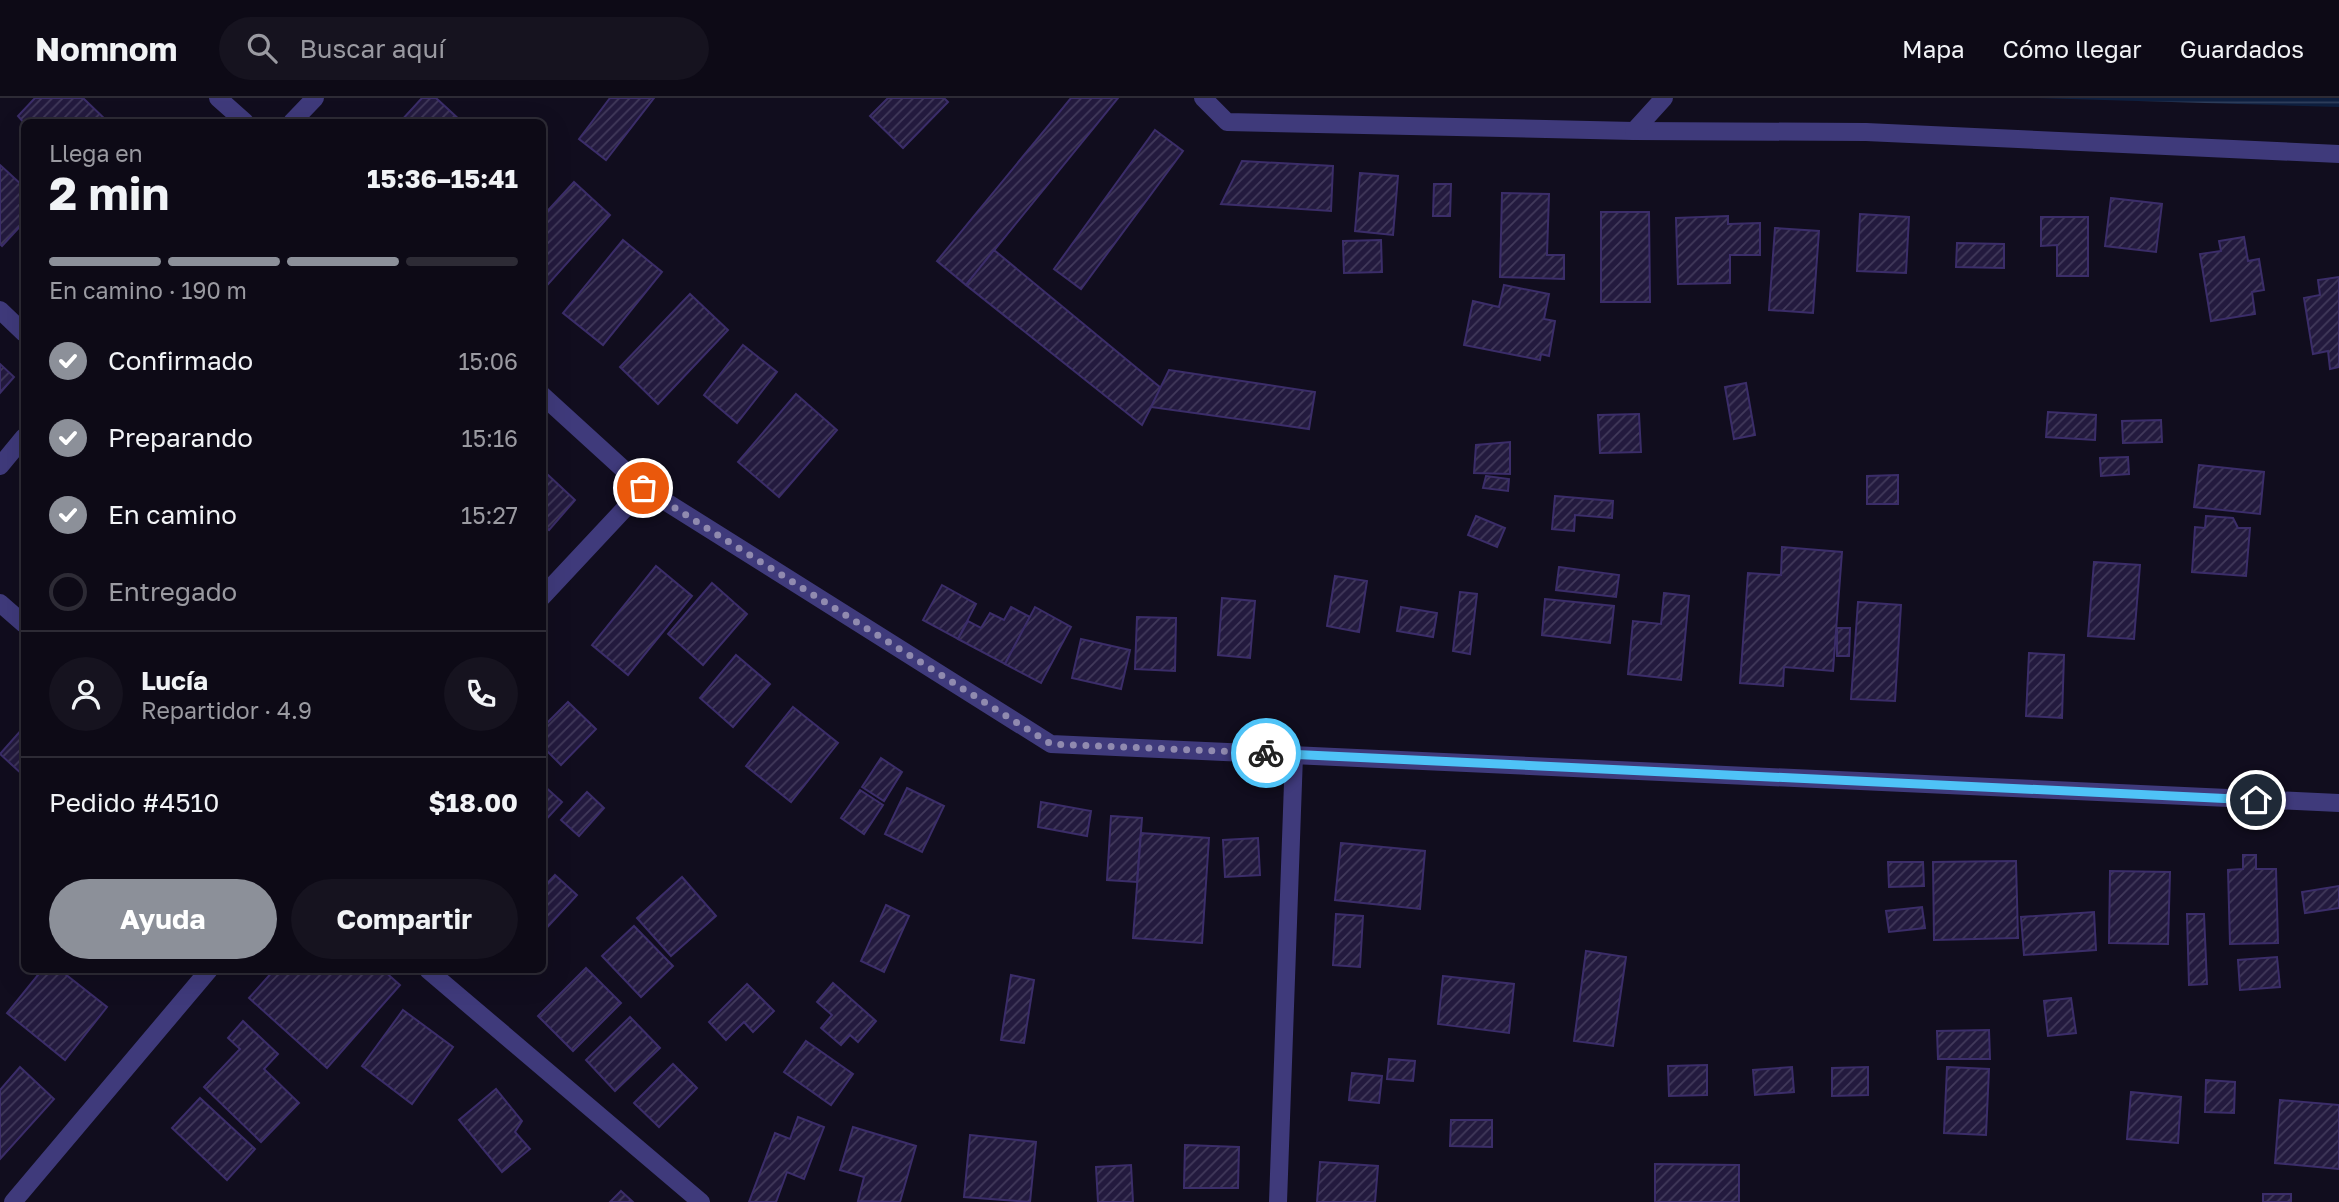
<!DOCTYPE html>
<html lang="es">
<meta charset="utf-8">
<style>
:root{--surface:#0d0a16;--page:#16131f;--text:#f1f3f6;--muted:#9a9aa1;--line:#2d2b35;--accent:#8c9099}
body{margin:0;font-family:"Golos Text",sans-serif;background:var(--page);color:var(--text);height:100vh;display:flex;flex-direction:column;font-size:26px;white-space:nowrap}
*{box-sizing:border-box;margin:0}
p{font-size:23px;color:var(--muted)}
.icon{flex:none;width:38px;height:38px;fill:none;stroke:currentColor;stroke-width:2;stroke-linecap:round;stroke-linejoin:round}
.map{position:relative;flex:1;overflow:hidden}
.details{position:absolute;left:21px;top:21px;width:525px;height:854px;display:flex;flex-direction:column;background:var(--surface);border-radius:10px;box-shadow:0 7px 28px #0002,0 0 0 2px var(--line)}
.details>*{flex:none}
.pin{position:absolute;display:grid;place-items:center;width:60px;height:60px;color:#fff;margin:-30px;border:4px solid #fff;border-radius:50%;box-shadow:0 2px 7px #0007}
.courier{position:absolute;display:grid;place-items:center;width:70px;height:70px;margin:-35px;border:5px solid #4fc3f7;border-radius:50%;background:#fff;color:#222;box-shadow:0 2px 9px #0007}
.headline em{font-style:normal;font-weight:700}
.headline div{display:flex;flex-direction:column-reverse}
.headline{display:flex;align-items:center;justify-content:space-between;height:119px;padding:0 28px}
h1{font-size:46px;font-weight:700;line-height:52px}
.bar{display:grid;grid-template-columns:repeat(4,1fr);gap:10px 7px;align-content:center;height:84px;padding:0 28px}
.bar i{height:9px;border-radius:5px;background:var(--line)}
.bar .active{background:var(--accent)}
.bar p{grid-column:span 4}
.line{display:flex;align-items:center;gap:18px;padding:0 28px;border-top:2px solid var(--line)}
.line div{flex:1}
.round{display:grid;place-items:center;flex:none;width:74px;height:74px;border-radius:37px;background:var(--page)}
ol{padding:0 28px;list-style:none}
li{display:flex;align-items:center;gap:21px;height:77px}
li p{margin-inline-start:auto}
li .icon{padding:7px;border-radius:50%;background:var(--accent);color:#fff;stroke-width:4}
li:last-child{color:var(--muted)}
li i{width:38px;height:38px;border:4px solid var(--line);border-radius:50%}
.cta{display:flex;gap:14px;margin-top:auto;padding:14px 28px}
.cta a{flex:1;height:80px;border-radius:42px;background:var(--accent);color:#fff;font-size:28px;font-weight:700;line-height:80px;text-align:center}
.cta a+a{background:var(--page);color:var(--text)}
header{display:flex;align-items:center;gap:42px;box-sizing:border-box;height:98px;padding:0 35px;background:var(--surface);border-bottom:2px solid var(--line)}
header strong{font-size:33px}
nav{display:flex;gap:38px;margin-inline-start:auto;font-size:24px}
.search{width:490px;height:63px;background:var(--page);display:flex;align-items:center;gap:18px;box-sizing:border-box;padding:0 24px;border-radius:38px;color:var(--muted);font-size:26px}
.map>svg:first-child{display:block}
.water{fill:url(#water-rules)}
.building{fill:url(#building-hatch);stroke:#3b2d69;stroke-width:2}
.lines{fill:none;stroke-linecap:round;stroke-linejoin:round}
.minor{stroke:#3f3a7b;stroke-width:18}
.done{stroke:#908aaf;stroke-width:7;stroke-dasharray:0 12.6}
.route{stroke:#4fc3f7;stroke-width:9}
</style>
<header>
<strong>Nomnom</strong>
<div class="search"><svg class="icon" aria-label="search" viewBox="0 0 24 24"><circle cx="10" cy="10" r="6"/><path d="M15 15l6 6"/></svg>Buscar aquí</div>
<nav><a>Mapa</a><a>Cómo llegar</a><a>Guardados</a></nav>
</header>
<div class="map">
<svg width="2339" height="1104" viewBox="0 0 2339 1104">
<defs>
<pattern id="water-rules" width="6" height="5" patternUnits="userSpaceOnUse" patternTransform="scale(1.75)"><rect width="6" height="5" fill="#0d1e3e"/><path d="M0 2.5h6" fill="none" stroke="#2f3e5b"/></pattern>
<pattern id="building-hatch" width="6" height="6" patternUnits="userSpaceOnUse" patternTransform="scale(1.75)"><rect width="6" height="6" fill="#231a3e"/><path d="M-1 1l2-2M0 6l6-6M5 7l2-2" fill="none" stroke="#423a5b"/></pattern>
</defs>
<rect width="100%" height="100%" fill="#110d1e"/>
<polygon class="water" points="2038,0 2339,0 2339,9"/>
<g class="building">
<polygon points="35,0 83,0 106,22 103,24 24,25 18,18"/>
<polygon points="422,0 436,0 462,24 400,24"/>
<polygon points="610,0 654,0 606,62 579,41"/>
<polygon points="888,0 944,0 948,4 903,50 870,18"/>
<polygon points="1071,0 1118,0 966,187 937,163"/>
<polygon points="1155,32 1183,53 1081,191 1054,171"/>
<polygon points="1242,63 1333,68 1331,113 1221,106"/>
<polygon points="0,67 24,89 24,124 2,148 0,146"/>
<polygon points="1360,75 1398,78 1393,137 1355,133"/>
<polygon points="574,84 610,117 542,193 542,119"/>
<polygon points="1434,86 1451,86 1450,118 1433,118"/>
<polygon points="1502,95 1549,96 1547,157 1564,157 1564,181 1500,179"/>
<polygon points="2111,100 2162,106 2156,154 2105,148"/>
<polygon points="1601,114 1649,114 1650,204 1601,204"/>
<polygon points="1860,116 1909,119 1906,175 1857,173"/>
<polygon points="1728,118 1728,126 1760,125 1760,157 1730,157 1730,185 1678,186 1676,120"/>
<polygon points="2041,119 2088,119 2088,178 2057,178 2057,147 2041,148"/>
<polygon points="1775,130 1819,133 1813,215 1769,212"/>
<polygon points="2244,139 2248,163 2259,161 2264,192 2252,194 2255,216 2211,223 2200,156 2221,153 2219,143"/>
<polygon points="623,142 662,174 603,247 563,215"/>
<polygon points="1381,142 1382,174 1344,175 1343,143"/>
<polygon points="1957,145 2004,146 2004,170 1956,169"/>
<polygon points="994,152 1161,290 1142,327 966,187"/>
<polygon points="2339,179 2339,269 2330,271 2328,253 2313,256 2304,200 2320,197 2318,182"/>
<polygon points="1504,187 1549,196 1544,221 1555,223 1549,258 1541,256 1540,262 1464,247 1473,203 1499,209"/>
<polygon points="690,196 728,232 658,306 620,269"/>
<polygon points="743,247 777,274 737,325 704,297"/>
<polygon points="0,266 14,279 0,295"/>
<polygon points="1169,272 1315,294 1309,331 1151,309"/>
<polygon points="1746,285 1755,337 1734,341 1725,289"/>
<polygon points="796,296 837,332 779,399 738,364"/>
<polygon points="2048,314 2096,317 2095,342 2046,339"/>
<polygon points="1639,316 1641,354 1600,355 1598,317"/>
<polygon points="2161,322 2162,344 2123,345 2122,323"/>
<polygon points="1510,344 1510,376 1474,375 1476,347"/>
<polygon points="2128,359 2129,376 2101,378 2100,360"/>
<polygon points="2199,367 2264,374 2260,416 2194,409"/>
<polygon points="547,376 575,402 549,432 542,426 542,381"/>
<polygon points="1898,377 1898,406 1867,406 1867,378"/>
<polygon points="1486,378 1509,381 1508,393 1483,390"/>
<polygon points="1555,398 1613,403 1612,420 1575,417 1574,433 1552,431"/>
<polygon points="1476,418 1505,430 1497,449 1468,437"/>
<polygon points="2206,418 2233,420 2238,430 2250,430 2246,478 2192,474 2195,429 2205,430"/>
<polygon points="1782,449 1842,454 1833,573 1784,569 1783,588 1740,585 1748,475 1781,477"/>
<polygon points="2094,464 2140,467 2134,541 2088,538"/>
<polygon points="656,468 692,498 628,577 592,547"/>
<polygon points="1559,469 1619,477 1616,499 1556,492"/>
<polygon points="1335,478 1367,483 1359,534 1327,528"/>
<polygon points="712,485 747,516 703,567 668,536"/>
<polygon points="942,487 976,506 958,541 923,522"/>
<polygon points="1460,494 1477,496 1470,556 1453,553"/>
<polygon points="1664,495 1689,498 1681,582 1628,576 1633,523 1661,526"/>
<polygon points="1222,500 1255,503 1250,560 1218,557"/>
<polygon points="1545,501 1614,508 1610,545 1542,537"/>
<polygon points="1858,504 1901,507 1895,603 1851,601"/>
<polygon points="1011,509 1030,519 1005,566 958,541 968,523 981,530 990,515 1004,522"/>
<polygon points="1035,509 1071,529 1041,585 1005,566"/>
<polygon points="1401,509 1437,515 1433,539 1397,533"/>
<polygon points="1137,519 1176,520 1175,573 1135,571"/>
<polygon points="1837,530 1850,530 1849,558 1837,558"/>
<polygon points="1081,541 1130,552 1121,591 1072,580"/>
<polygon points="2029,555 2064,557 2062,620 2026,618"/>
<polygon points="736,557 770,586 733,629 700,600"/>
<polygon points="568,604 596,631 561,667 542,648 542,630"/>
<polygon points="793,609 838,645 791,704 746,668"/>
<polygon points="24,629 24,678 0,656"/>
<polygon points="881,660 902,674 884,703 862,689"/>
<polygon points="542,686 562,704 542,726"/>
<polygon points="907,690 944,708 922,754 885,736"/>
<polygon points="860,692 883,707 864,736 841,720"/>
<polygon points="587,694 604,710 579,738 561,722"/>
<polygon points="1041,704 1091,713 1087,738 1038,729"/>
<polygon points="1111,718 1142,720 1137,784 1107,782"/>
<polygon points="1141,735 1209,740 1202,845 1133,840"/>
<polygon points="1258,740 1260,777 1225,779 1223,742"/>
<polygon points="1341,745 1425,753 1420,811 1335,802"/>
<polygon points="2243,757 2256,757 2256,771 2276,771 2278,845 2230,846 2228,772 2243,771"/>
<polygon points="2016,763 2018,840 1934,842 1933,764"/>
<polygon points="1888,764 1923,764 1924,788 1889,789"/>
<polygon points="2110,773 2170,774 2168,846 2109,845"/>
<polygon points="555,777 577,797 542,835 542,791"/>
<polygon points="682,779 716,818 671,858 637,820"/>
<polygon points="2339,788 2339,810 2305,815 2302,794"/>
<polygon points="886,807 909,818 884,874 861,863"/>
<polygon points="1922,809 1925,830 1889,834 1886,813"/>
<polygon points="2094,814 2096,852 2024,857 2021,819"/>
<polygon points="1336,816 1363,818 1360,869 1333,867"/>
<polygon points="2187,816 2204,816 2207,886 2189,887"/>
<polygon points="634,828 673,868 641,899 602,858"/>
<polygon points="1586,853 1626,859 1613,948 1574,943"/>
<polygon points="2277,859 2280,889 2240,892 2238,862"/>
<polygon points="586,870 621,905 573,953 538,918"/>
<polygon points="42,872 60,872 107,909 65,962 7,915"/>
<polygon points="274,872 383,872 400,887 327,970 249,900"/>
<polygon points="1011,877 1034,882 1024,945 1001,942"/>
<polygon points="1443,878 1514,886 1509,935 1438,926"/>
<polygon points="833,885 876,923 858,944 850,937 841,947 821,930 832,917 817,904"/>
<polygon points="747,886 774,913 753,934 744,924 726,942 709,924"/>
<polygon points="2071,900 2076,935 2048,938 2044,903"/>
<polygon points="403,912 453,949 412,1006 362,968"/>
<polygon points="630,919 660,950 615,993 586,962"/>
<polygon points="243,923 278,956 264,971 299,1005 261,1044 204,989 240,951 228,940"/>
<polygon points="1989,932 1990,961 1938,961 1937,933"/>
<polygon points="806,943 853,976 831,1007 784,974"/>
<polygon points="1389,961 1415,963 1413,983 1387,981"/>
<polygon points="673,966 697,990 659,1029 634,1005"/>
<polygon points="1707,967 1707,997 1669,998 1668,968"/>
<polygon points="20,969 54,1001 0,1061 0,992"/>
<polygon points="1792,969 1794,994 1755,997 1753,972"/>
<polygon points="1868,969 1868,997 1832,998 1832,970"/>
<polygon points="1947,969 1989,971 1986,1037 1944,1035"/>
<polygon points="1352,975 1382,978 1379,1005 1349,1002"/>
<polygon points="2206,982 2235,984 2234,1015 2205,1014"/>
<polygon points="496,991 522,1023 515,1034 530,1051 502,1074 459,1022"/>
<polygon points="2131,994 2181,999 2178,1045 2127,1041"/>
<polygon points="200,1000 255,1051 227,1082 172,1030"/>
<polygon points="2280,1002 2339,1007 2339,1071 2275,1065"/>
<polygon points="798,1019 824,1029 804,1081 787,1074 776,1104 749,1104 775,1035 790,1041"/>
<polygon points="1451,1022 1492,1022 1492,1049 1450,1048"/>
<polygon points="853,1029 916,1048 900,1104 858,1103 864,1079 840,1072"/>
<polygon points="970,1037 1036,1044 1030,1104 964,1099"/>
<polygon points="1185,1047 1239,1049 1238,1090 1184,1090"/>
<polygon points="1320,1064 1378,1068 1375,1104 1317,1104"/>
<polygon points="1655,1066 1739,1067 1739,1104 1655,1104"/>
<polygon points="1131,1067 1133,1104 1098,1104 1096,1069"/>
<polygon points="621,1093 633,1104 610,1104"/>
<rect x="2263" y="1096" width="28" height="8"/>
</g>
<g class="lines">
<g class="minor">
<polyline points="218,0 245,24"/>
<polyline points="1203,0 1227,24 1634,33 1866,34 2339,56"/>
<polyline points="292,24 315,0"/>
<polyline points="1634,33 1664,0"/>
<polyline points="0,212 24,235"/>
<polyline points="542,297 644,390 1051,646 2339,705"/>
<polyline points="0,368 24,339"/>
<polyline points="542,499 644,390"/>
<polyline points="0,505 24,526"/>
<polyline points="428,872 701,1104"/>
<polyline points="13,1104 209,872"/>
<polyline points="1278,1104 1294,657"/>
</g>
</g>
<g class="lines">
<polyline class="done" points="643,390 1051,646 1266,655"/>
<polyline class="route" points="1266,655 2256,702"/>
</g>
</svg>
<div class="pin" style="left:643px;top:390px;background:#ea580c"><svg class="icon" aria-label="bag" viewBox="0 0 24 24"><path d="M5 8h14l-1 12H6zM9 8a3 3 0 0 1 6 0"/></svg></div>
<div class="pin" style="left:2256px;top:702px;background:#1f2937"><svg class="icon" aria-label="home" viewBox="0 0 24 24"><path d="M3 11l9-7 9 7M6 9v11h12V9"/></svg></div>
<div class="courier" style="left:1266px;top:655px"><svg class="icon" aria-label="bike" viewBox="0 0 24 24"><circle cx="6" cy="16" r="4"/><circle cx="18" cy="16" r="4"/><path d="M6 16l4-8h5l3 8M10 8l3 8H6M13 5h3"/></svg></div>
<section class="details">
<div class="headline"><div><h1>2 min</h1><p>Llega en</p></div><em>15:36–15:41</em></div>
<div class="bar"><i class="active"></i><i class="active"></i><i class="active"></i><i></i><p>En camino · 190 m</p></div>
<ol>
<li><svg class="icon" aria-label="check" viewBox="0 0 24 24"><path d="M5 12l5 5 9-10"/></svg>Confirmado<p>15:06</p></li>
<li><svg class="icon" aria-label="check" viewBox="0 0 24 24"><path d="M5 12l5 5 9-10"/></svg>Preparando<p>15:16</p></li>
<li><svg class="icon" aria-label="check" viewBox="0 0 24 24"><path d="M5 12l5 5 9-10"/></svg>En camino<p>15:27</p></li>
<li><i></i>Entregado</li>
</ol>
<div class="line" style="height:126px"><a class="round"><svg class="icon" aria-label="person" viewBox="0 0 24 24"><circle cx="12" cy="8" r="4"/><path d="M4 21q1-7 8-7t8 7"/></svg></a><div><b>Lucía</b><p>Repartidor · 4.9</p></div><a class="round"><svg class="icon" aria-label="phone" viewBox="0 0 24 24"><path d="M5 4h4l2 5-3 2q2 4 5 5l2-3 5 2v4C11 20 4 13 5 4z"/></svg></a></div>
<div class="line" style="height:91px"><div>Pedido #4510</div><b>$18.00</b></div>
<div class="cta"><a>Ayuda</a><a>Compartir</a></div>
</section>
</div>
